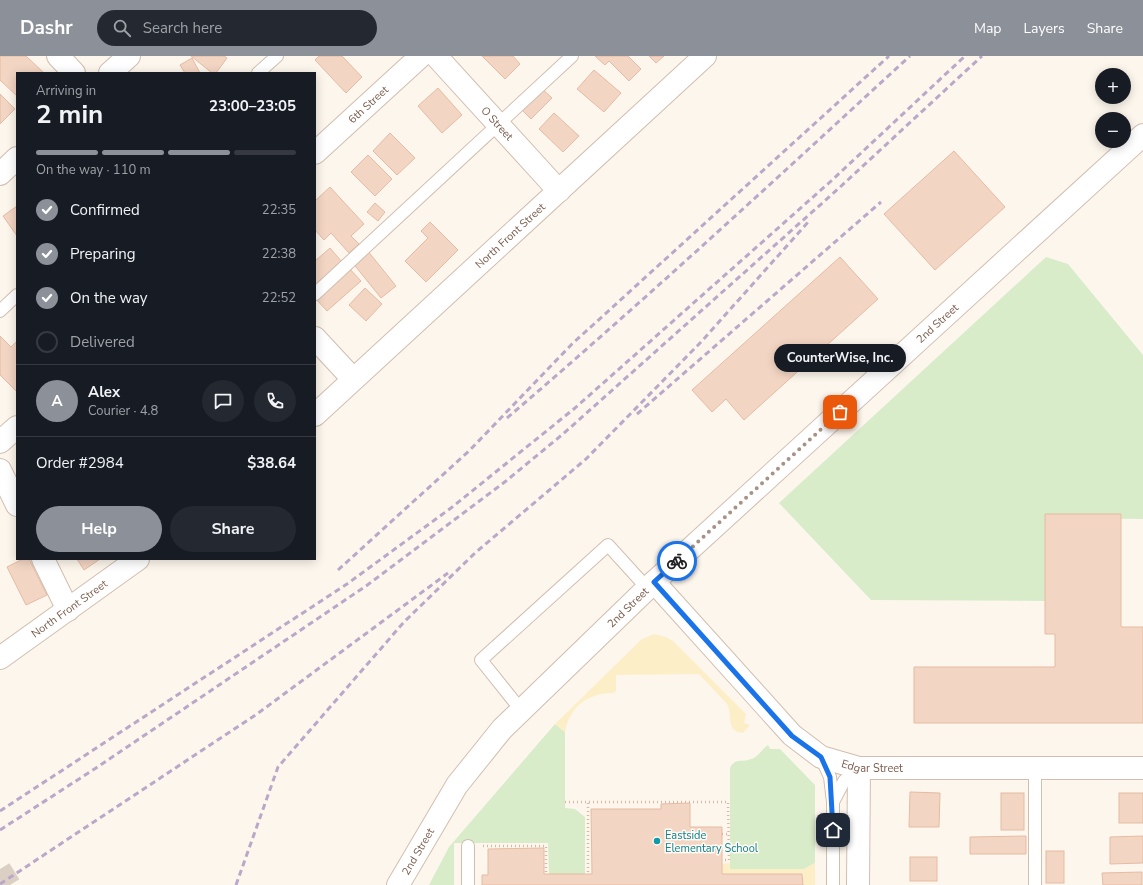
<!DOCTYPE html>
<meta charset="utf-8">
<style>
:root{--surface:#171b24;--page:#242831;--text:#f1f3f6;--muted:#9ea1a6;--line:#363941;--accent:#8c9099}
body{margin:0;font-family:"Nunito Sans",sans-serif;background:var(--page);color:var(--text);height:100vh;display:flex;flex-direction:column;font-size:15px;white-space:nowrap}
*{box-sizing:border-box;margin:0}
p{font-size:13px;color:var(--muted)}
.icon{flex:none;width:22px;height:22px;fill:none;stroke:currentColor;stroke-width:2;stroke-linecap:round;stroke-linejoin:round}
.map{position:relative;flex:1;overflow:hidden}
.panel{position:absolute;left:16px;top:16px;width:300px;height:488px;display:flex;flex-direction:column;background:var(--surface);border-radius:0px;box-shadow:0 2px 10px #0003}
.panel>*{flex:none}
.tools{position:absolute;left:1095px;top:12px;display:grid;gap:8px}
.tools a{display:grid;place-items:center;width:36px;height:36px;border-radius:50%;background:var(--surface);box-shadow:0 2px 10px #0003;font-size:20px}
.pin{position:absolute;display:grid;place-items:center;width:34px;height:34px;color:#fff;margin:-17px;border-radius:8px;box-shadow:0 2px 6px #0006}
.courier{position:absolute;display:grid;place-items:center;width:40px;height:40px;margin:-20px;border:3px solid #1a73e8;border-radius:50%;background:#fff;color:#222;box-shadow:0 1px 5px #0007}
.bubble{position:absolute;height:28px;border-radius:14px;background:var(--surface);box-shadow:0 2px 10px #0003;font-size:13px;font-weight:700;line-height:28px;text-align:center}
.head em{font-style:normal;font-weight:700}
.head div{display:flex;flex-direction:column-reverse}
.head{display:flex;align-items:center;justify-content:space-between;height:68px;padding:0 20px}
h1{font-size:26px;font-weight:700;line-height:30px}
.bar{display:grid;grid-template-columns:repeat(4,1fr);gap:6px 4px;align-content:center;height:48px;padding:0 20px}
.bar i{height:5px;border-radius:3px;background:var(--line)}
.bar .active{background:var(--accent)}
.bar p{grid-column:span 4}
.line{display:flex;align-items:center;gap:10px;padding:0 20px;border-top:1px solid var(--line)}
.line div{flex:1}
.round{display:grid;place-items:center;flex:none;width:42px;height:42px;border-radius:21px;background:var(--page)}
ol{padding:0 20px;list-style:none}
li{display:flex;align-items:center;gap:12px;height:44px}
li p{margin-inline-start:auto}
li .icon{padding:4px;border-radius:50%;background:var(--accent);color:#fff;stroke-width:4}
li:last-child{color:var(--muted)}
li i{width:22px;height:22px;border:2px solid var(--line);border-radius:50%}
.button{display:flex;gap:8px;margin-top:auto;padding:8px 20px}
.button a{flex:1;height:46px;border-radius:24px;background:var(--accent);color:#fff;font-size:16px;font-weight:700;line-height:46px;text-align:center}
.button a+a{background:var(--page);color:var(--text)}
header{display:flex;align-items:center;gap:24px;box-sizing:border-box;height:56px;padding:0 20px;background:var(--accent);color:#fff}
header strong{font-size:19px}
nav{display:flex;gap:22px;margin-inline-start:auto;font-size:14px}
.search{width:280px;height:36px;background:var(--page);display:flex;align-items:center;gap:10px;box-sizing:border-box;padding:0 14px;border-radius:22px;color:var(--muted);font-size:15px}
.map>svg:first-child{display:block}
.green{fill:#d8ecc9}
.sand{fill:#fcefc7}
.building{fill:#f3d5c3;stroke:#e6bba3}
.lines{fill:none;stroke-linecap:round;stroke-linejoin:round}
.tertiary-tunnel{stroke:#dcd0c4;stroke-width:22;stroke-dasharray:22 11;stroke-linecap:butt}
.service-casing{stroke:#d1beb0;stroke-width:14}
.minor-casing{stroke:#d1beb0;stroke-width:24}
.tertiary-casing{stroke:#d1beb0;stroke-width:24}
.path{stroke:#d9b8a5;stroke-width:2.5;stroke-dasharray:1 3;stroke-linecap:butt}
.service{stroke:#fff;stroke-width:12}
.minor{stroke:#fff;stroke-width:22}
.tertiary{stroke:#fff;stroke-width:22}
.rail{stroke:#b9a8c9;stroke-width:3;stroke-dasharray:6 4;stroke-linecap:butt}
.done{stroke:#a89285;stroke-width:4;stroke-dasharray:0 7.2}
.route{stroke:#1a73e8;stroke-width:5}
.culture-dot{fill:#0f9aa8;stroke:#fffaf3;stroke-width:1.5}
.labels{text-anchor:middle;stroke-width:3;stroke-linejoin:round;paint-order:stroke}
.street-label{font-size:11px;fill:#7a5c4d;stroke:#fffaf3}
.culture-label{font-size:11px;fill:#0d838f;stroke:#fffaf3;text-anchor:start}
</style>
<header>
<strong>Dashr</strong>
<div class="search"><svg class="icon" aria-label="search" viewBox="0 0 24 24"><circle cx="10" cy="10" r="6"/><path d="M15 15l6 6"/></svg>Search here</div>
<nav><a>Map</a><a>Layers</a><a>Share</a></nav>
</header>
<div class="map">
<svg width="1143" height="829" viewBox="0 0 1143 829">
<rect width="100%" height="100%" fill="#fdf6ec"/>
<g class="green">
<polygon points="1046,201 1068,208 1143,299 1143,463 1046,462 1046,545 871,544 779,447"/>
<polygon points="555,668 565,676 565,752 575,753 585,761 585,818 549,818 548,787 454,787 454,829 429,829 449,791"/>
<path d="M768,689L770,693H780L815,729V807L804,813H730V712C735,701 742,707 751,703C758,701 762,693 768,689Z"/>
</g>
<g class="sand">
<path d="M654,578L666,581L673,585L746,658L744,667L750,669L743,677C725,676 733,658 727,648L699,618L616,619V635L614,637C589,636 569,651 565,676L555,668L642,583Z"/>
<polygon points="730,807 730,813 804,813 815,807 815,829 803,829 802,818 722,818 722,808"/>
</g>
<g class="building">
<polygon points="0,0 26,0 44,17 17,17 17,40 0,24"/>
<polygon points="191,0 224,0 227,2 216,17 212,17"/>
<polygon points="319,0 342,0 362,21 346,37 315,4"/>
<polygon points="482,0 513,0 520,8 505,23"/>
<polygon points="595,0 628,0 641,13 629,25 609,5 605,9"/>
<polygon points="649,0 664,0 656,7"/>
<polygon points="192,2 200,17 185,17 180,9"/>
<polygon points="594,14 621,37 604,56 577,33"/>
<polygon points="539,30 552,42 531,63 519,51"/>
<polygon points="438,32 462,59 442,77 418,50"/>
<polygon points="0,38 15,53 0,68"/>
<polygon points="554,57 579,80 563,96 539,73"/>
<polygon points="390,77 415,102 397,119 373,95"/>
<polygon points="954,95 1005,151 935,214 884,158"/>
<polygon points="368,99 392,123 375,140 351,116"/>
<polygon points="330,131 364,168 351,180 359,188 349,197 331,177 324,184 315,174 315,145"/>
<polygon points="375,147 385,156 378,165 367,156"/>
<polygon points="17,150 17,180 3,160"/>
<polygon points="430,166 458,194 426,226 405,205 428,182 421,175"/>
<polygon points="330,192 342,206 315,229 315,205"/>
<polygon points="367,194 396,230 381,242 352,206"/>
<polygon points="840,201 878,243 744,364 726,343 712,356 692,334"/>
<polygon points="347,210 361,225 327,255 315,242"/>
<polygon points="365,232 382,248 366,265 349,249"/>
<polygon points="0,280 11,291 17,285 17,336 0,319"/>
<polygon points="1045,458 1121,458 1121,571 1143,571 1143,667 914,667 914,611 1055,611 1055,578 1045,578"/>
<polygon points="23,503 29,503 47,539 26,549 7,511"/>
<polygon points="77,503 100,503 84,514"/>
<polygon points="910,736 940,737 939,771 909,771"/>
<rect x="1001" y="737" width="23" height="37"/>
<rect x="1119" y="737" width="24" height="30"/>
<polygon points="690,747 690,771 722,771 722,818 802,818 803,829 482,829 482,819 488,819 488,793 544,792 544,818 592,818 591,753 661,753 661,748"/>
<polygon points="1026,780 1026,798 970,798 970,781"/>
<polygon points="1143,780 1143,807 1110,808 1110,781"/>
<rect x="1046" y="795" width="18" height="32"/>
<rect x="910" y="801" width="27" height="24"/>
<polygon points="1142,816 1142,829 1103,829 1102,817"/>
</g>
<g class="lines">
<polyline class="tertiary-tunnel" points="0,813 10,829"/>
<g class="service-casing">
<g id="service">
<polyline points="258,17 277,0"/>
<polyline points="315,238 572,0"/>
<polyline points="0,255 17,239"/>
<polyline points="521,654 481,604 608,489 648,533"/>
<polyline points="821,701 830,721 833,746 833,829"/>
<polyline points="1035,711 1035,829"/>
<polyline points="833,746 844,725 859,712"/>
<polyline points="468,829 468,790"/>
</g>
</g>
<g class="minor-casing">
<g id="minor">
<polyline points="58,0 74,17"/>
<path id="s1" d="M436,0L559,135"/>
<polyline points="110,17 129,0"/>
<path id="s2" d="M315,97L421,0"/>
<polyline points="0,118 17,102"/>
<polyline points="315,282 353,323"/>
<path id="s3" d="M315,359L705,0"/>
<polyline points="0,386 17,371"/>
<polyline points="0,414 17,449"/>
<polyline points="43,503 68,554"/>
<path id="s4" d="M0,602L138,503"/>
<polyline points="858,829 859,712"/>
</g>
</g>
<g class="tertiary-casing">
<g id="tertiary">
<path id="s5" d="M654,526L792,679L821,701L859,712H1143"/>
<path id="s6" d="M398,829L457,729L502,673L654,526L1143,79"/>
</g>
</g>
<g class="path">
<polyline points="565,746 728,746 729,804 722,804"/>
<polyline points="588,747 588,818"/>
<polyline points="722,778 728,778"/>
<polyline points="483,790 546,790 546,818"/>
</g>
<use href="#service" class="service"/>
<use href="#minor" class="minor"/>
<use href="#tertiary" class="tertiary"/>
<g class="rail">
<polyline points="637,358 881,146"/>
<path d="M507,362C644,245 777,122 910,0"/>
<polyline points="338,514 469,395 572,288 889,0"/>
<polyline points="0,755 347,528 451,452 575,352 830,126 965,0"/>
<polyline points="0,774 96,712 366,530 506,425 563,378 838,133 982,0"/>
<polyline points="0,828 257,658 448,517"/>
<polyline points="236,829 278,711 404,566 475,497 586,403 701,286 810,164"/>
</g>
</g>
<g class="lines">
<polyline class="done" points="677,505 840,356"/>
<polyline class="route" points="677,505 654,526 792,680 821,701 830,721 833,774"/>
</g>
<circle class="culture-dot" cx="657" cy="785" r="4"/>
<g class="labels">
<g class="street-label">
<text dy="4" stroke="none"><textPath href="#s2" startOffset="72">6th Street</textPath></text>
<text dy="4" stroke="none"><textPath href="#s1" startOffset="91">O Street</textPath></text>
<text dy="4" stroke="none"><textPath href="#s3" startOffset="265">North Front Street</textPath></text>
<text dy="4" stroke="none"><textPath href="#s6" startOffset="783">2nd Street</textPath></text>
<text dy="4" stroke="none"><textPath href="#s6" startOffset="363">2nd Street</textPath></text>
<text dy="4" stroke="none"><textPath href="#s4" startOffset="85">North Front Street</textPath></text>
<text dy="4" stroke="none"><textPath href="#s5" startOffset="295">Edgar Street</textPath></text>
<text dy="4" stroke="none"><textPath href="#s6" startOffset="39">2nd Street</textPath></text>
</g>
<g class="culture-label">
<text x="665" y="783">Eastside<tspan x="665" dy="13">Elementary School</tspan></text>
</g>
</g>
</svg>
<div class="tools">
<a>+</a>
<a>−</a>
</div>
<div class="pin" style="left:840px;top:356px;background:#ea580c"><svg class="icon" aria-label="bag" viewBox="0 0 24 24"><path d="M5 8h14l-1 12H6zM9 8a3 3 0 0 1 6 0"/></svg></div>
<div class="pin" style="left:833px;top:774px;background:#1f2937"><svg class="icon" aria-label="home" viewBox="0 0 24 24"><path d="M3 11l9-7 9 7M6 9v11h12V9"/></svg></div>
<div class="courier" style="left:677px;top:505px"><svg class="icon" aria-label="bike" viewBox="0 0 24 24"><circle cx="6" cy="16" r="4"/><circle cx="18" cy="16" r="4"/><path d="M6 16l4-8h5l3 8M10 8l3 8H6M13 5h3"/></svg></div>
<div class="bubble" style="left:774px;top:288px;width:132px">CounterWise, Inc.</div>
<section class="panel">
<div class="head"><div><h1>2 min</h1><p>Arriving in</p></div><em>23:00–23:05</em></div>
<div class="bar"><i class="active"></i><i class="active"></i><i class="active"></i><i></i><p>On the way · 110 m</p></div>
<ol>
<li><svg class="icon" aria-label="check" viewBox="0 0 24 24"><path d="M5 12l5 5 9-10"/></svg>Confirmed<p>22:35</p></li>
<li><svg class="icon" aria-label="check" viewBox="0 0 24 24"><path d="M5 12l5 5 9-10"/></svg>Preparing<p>22:38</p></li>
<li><svg class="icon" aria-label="check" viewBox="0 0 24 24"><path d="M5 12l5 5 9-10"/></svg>On the way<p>22:52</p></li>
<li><i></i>Delivered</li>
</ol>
<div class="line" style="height:72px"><b class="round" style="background:var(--accent);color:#fff">A</b><div><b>Alex</b><p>Courier · 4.8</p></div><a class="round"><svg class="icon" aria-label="chat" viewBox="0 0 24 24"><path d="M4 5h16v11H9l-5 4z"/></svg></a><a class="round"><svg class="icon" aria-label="phone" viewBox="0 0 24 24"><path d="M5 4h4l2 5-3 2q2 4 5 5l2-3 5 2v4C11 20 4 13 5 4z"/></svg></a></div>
<div class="line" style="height:52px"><div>Order #2984</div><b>$38.64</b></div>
<div class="button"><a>Help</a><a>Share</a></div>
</section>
</div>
